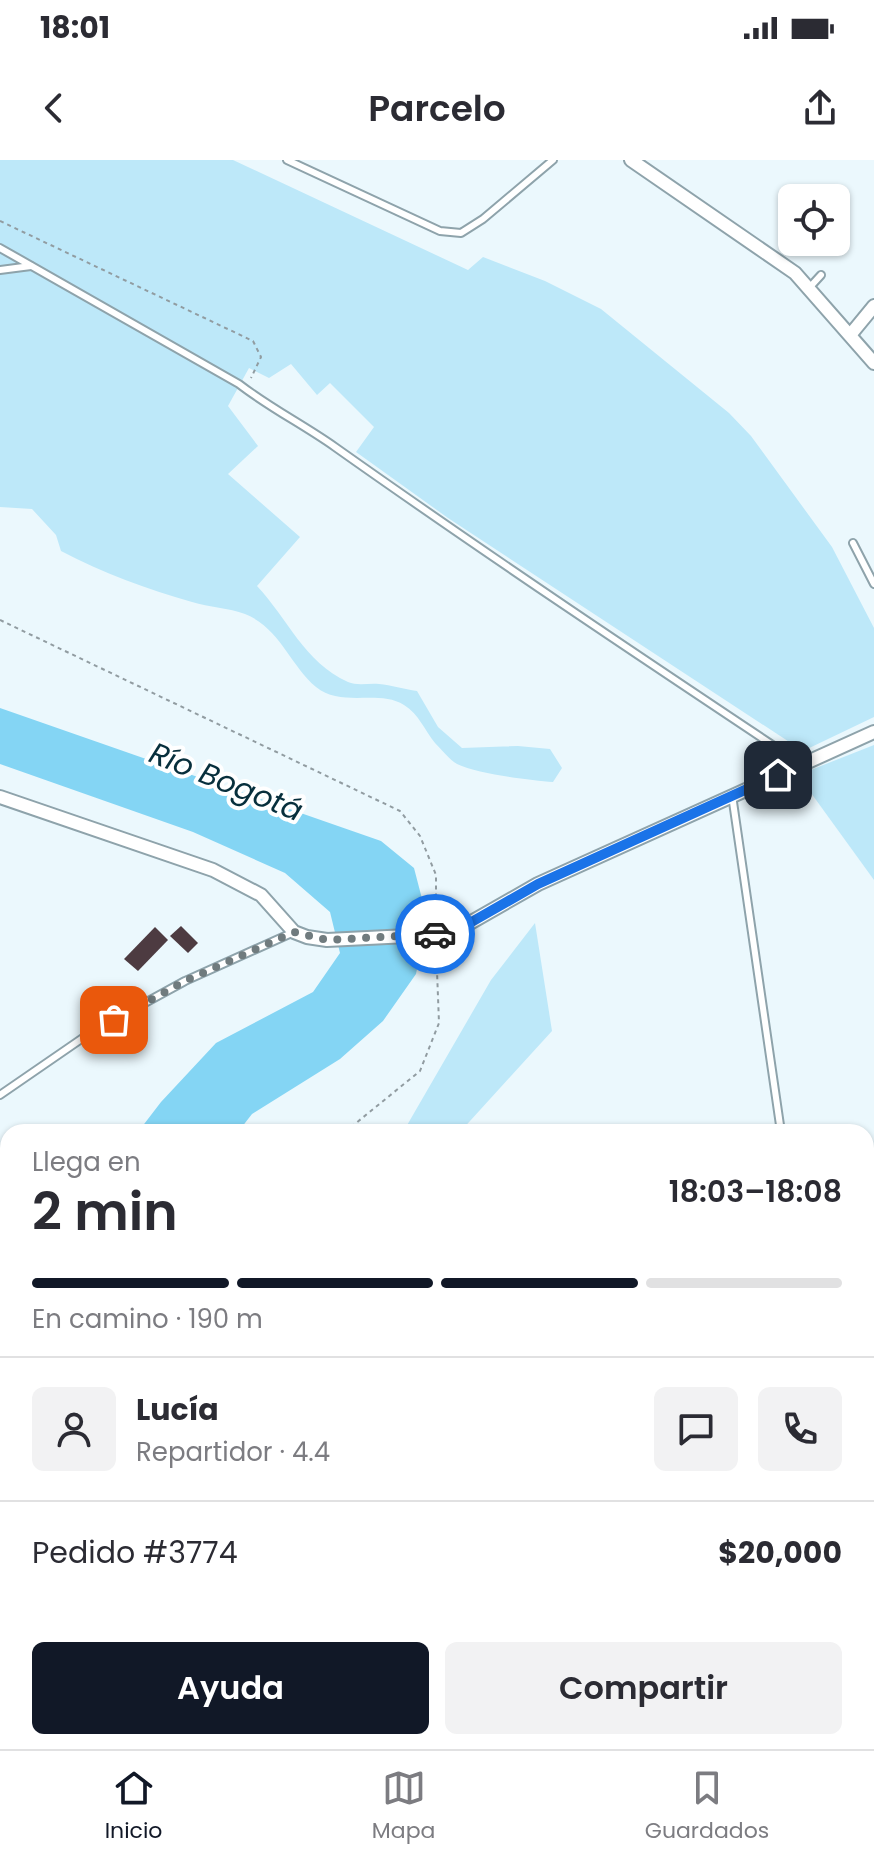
<!DOCTYPE html>
<html lang="es">
<meta charset="utf-8">
<style>
:root{--surface:#fff;--page:#f2f2f3;--text:#2b2b33;--muted:#7c7c81;--line:#e1e1e2;--accent:#111827}
body{margin:0;font-family:Poppins,sans-serif;background:var(--page);color:var(--text);height:100vh;display:flex;flex-direction:column;font-size:30px;white-space:nowrap}
*{box-sizing:border-box;margin:0}
p{font-size:26px;color:var(--muted)}
.icon{flex:none;width:44px;height:44px;fill:none;stroke:currentColor;stroke-width:2;stroke-linecap:round;stroke-linejoin:round}
.map{position:relative;flex:1;overflow:hidden}
.panel{position:absolute;left:0px;top:964px;width:874px;height:626px;display:flex;flex-direction:column;background:var(--surface);border-radius:24px 24px 0 0;box-shadow:0 2px 6px #0004}
.panel>*{flex:none}
.buttons{position:absolute;left:778px;top:24px;display:grid;gap:16px}
.buttons a{display:grid;place-items:center;width:72px;height:72px;border-radius:12px;background:var(--surface);box-shadow:0 2px 6px #0004;font-size:40px}
.pin{position:absolute;display:grid;place-items:center;width:68px;height:68px;color:#fff;margin:-34px;border-radius:16px;box-shadow:0 4px 12px #0006}
.courier{position:absolute;display:grid;place-items:center;width:80px;height:80px;margin:-40px;border:6px solid #1a73e8;border-radius:50%;background:#fff;color:#222;box-shadow:0 2px 10px #0007}
.overview em{font-style:normal;font-weight:600}
.overview div{display:flex;flex-direction:column-reverse}
.overview{display:flex;align-items:center;justify-content:space-between;height:136px;padding:0 32px}
h1{font-size:52px;font-weight:600;line-height:60px}
.bar{display:grid;grid-template-columns:repeat(4,1fr);gap:12px 8px;align-content:center;height:96px;padding:0 32px}
.bar i{height:10px;border-radius:6px;background:var(--line)}
.bar .active{background:var(--accent)}
.bar p{grid-column:span 4}
.line{display:flex;align-items:center;gap:20px;padding:0 32px;border-top:2px solid var(--line)}
.line div{flex:1}
.round{display:grid;place-items:center;flex:none;width:84px;height:84px;border-radius:12px;background:var(--page)}
.cta{display:flex;gap:16px;margin-top:auto;padding:16px 32px}
.cta a{flex:1;height:92px;border-radius:12px;background:var(--accent);color:#fff;font-size:32px;font-weight:600;line-height:92px;text-align:center}
.cta a+a{background:var(--page);color:var(--text)}
.status{display:flex;justify-content:space-between;align-items:center;height:56px;padding:0 40px;background:var(--surface);direction:ltr}
.status svg{height:22px;fill:currentColor}
header{display:flex;justify-content:space-between;align-items:center;height:104px;padding:0 32px;background:var(--surface);font-size:36px;font-weight:600}
.dock{display:flex;justify-content:space-around;align-items:center;height:112px;border-top:2px solid var(--line);background:var(--surface);font-size:22px;color:var(--muted)}
.dock a{display:grid;justify-items:center;gap:4px}
.dock .active{color:var(--accent)}
.map>svg:first-child{display:block}
.green{fill:#bde8f9}
.water{fill:#84d5f4}
.building{fill:#4d3b41}
.lines{fill:none;stroke-linecap:round;stroke-linejoin:round}
.service-casing{stroke:#8ea3ab;stroke-width:10}
.minor-casing{stroke:#8ea3ab;stroke-width:16}
.path{stroke:#919ca1;stroke-width:2;stroke-dasharray:4 4;stroke-linecap:butt}
.service{stroke:#fff;stroke-width:6}
.minor{stroke:#fff;stroke-width:12}
.done{stroke:#707b7e;stroke-width:8;stroke-dasharray:0 14.4}
.route{stroke:#1a73e8;stroke-width:10}
.labels{text-anchor:middle;stroke-width:8;stroke-linejoin:round;paint-order:stroke}
.water-label{font-size:30px;font-style:italic;fill:#072f3c;stroke:#fff}
</style>
<div class="status"><b>18:01</b><svg viewBox="0 0 49 12"><path d="M0 12V9h3v3zM5 12V6h3v6zM10 12V3h3v9zM15 12V0h3v12zM26 1h20v11H26zM47 4h2v5h-2z"/></svg></div>
<header><svg class="icon" aria-label="back" viewBox="0 0 24 24"><path d="M15 5l-7 7 7 7"/></svg>Parcelo<svg class="icon" aria-label="share" viewBox="0 0 24 24"><path d="M12 15V3M7 8l5-5 5 5M5 13v7h14v-7"/></svg></header>
<div class="map">
<svg width="874" height="1589" viewBox="0 0 874 1589">
<rect width="100%" height="100%" fill="#ebf8fd"/>
<g class="green">
<path d="M0,0H233L468,110L483,97L545,121L601,149L729,253L751,276L832,387L874,468V557L803,591L448,358L356,292L374,267L330,223L317,235L291,204L269,218L249,208L228,246L258,286L228,314L300,377L257,426C288,459 304,502 348,522C357,526 369,523 379,524C391,525 404,529 417,531L438,567L462,588L518,586L550,589L562,608L553,622C529,620 478,614 457,604C450,600 441,589 435,583C425,571 419,554 404,545C379,529 341,548 316,527C290,505 280,468 245,454C229,448 209,447 192,442C147,429 103,413 61,391L56,375L32,349L0,347Z"/>
<polygon points="874,585 874,720 798,615"/>
<polygon points="535,763 552,871 460,972 399,972 406,967 491,820"/>
<polygon points="8,1249 8,1403 0,1397 0,1278 5,1269"/>
<polygon points="237,1582 465,1582 467,1589 268,1589"/>
</g>
<g class="water">
<polygon points="0,548 381,681 414,708 427,758 416,814 383,861 340,899 252,954 238,972 138,972 161,942 216,883 313,832 340,793 330,752 285,713 193,672 0,604"/>
<polygon points="0,1473 8,1481 8,1575 0,1567"/>
<polygon points="15,1582 116,1582 124,1589 23,1589"/>
<polygon points="514,1582 607,1582 611,1589 517,1589"/>
</g>
<g class="building">
<polygon points="181,766 198,783 188,793 170,776"/>
<polygon points="155,767 168,780 138,811 124,799"/>
</g>
<g class="lines">
<g class="service-casing">
<g id="service">
<polyline points="287,0 440,71 461,73 483,59 553,0"/>
<path d="M0,88L239,224C270,248 304,265 335,287C489,396 645,500 801,604"/>
<polyline points="0,110 31,106"/>
<polyline points="810,127 821,115"/>
<polyline points="853,383 874,424"/>
<polyline points="732,635 781,972"/>
<polyline points="0,935 90,873 185,821 294,772"/>
<polyline points="812,1582 812,1589"/>
</g>
</g>
<g class="minor-casing">
<g id="minor">
<polyline points="631,0 795,113 874,203"/>
<polyline points="851,174 874,146"/>
<polyline points="0,637 213,710 261,735 294,772 307,777 327,780 428,775 468,764 538,724 874,572"/>
</g>
</g>
<g class="path">
<polyline points="0,61 253,181 261,197 251,218"/>
<polyline points="0,460 400,651 420,676 436,715 436,758"/>
<polyline points="345,972 420,911 439,863 436,785"/>
<polyline points="637,1589 639,1582"/>
</g>
<use href="#service" class="service"/>
<use href="#minor" class="minor"/>
</g>
<g class="lines">
<polyline class="done" points="114,860 185,821 294,772 327,780 435,774"/>
<polyline class="route" points="435,774 468,764 538,724 778,615"/>
</g>
<g class="labels">
<g class="water-label">
<text transform="translate(226 622) rotate(22)" y="10">Río Bogotá</text>
</g>
</g>
</svg>
<div class="buttons">
<a><svg class="icon" aria-label="locate" viewBox="0 0 24 24"><circle cx="12" cy="12" r="6"/><path d="M12 2v4M12 18v4M2 12h4M18 12h4"/></svg></a>
</div>
<div class="pin" style="left:114px;top:860px;background:#ea580c"><svg class="icon" aria-label="bag" viewBox="0 0 24 24"><path d="M5 8h14l-1 12H6zM9 8a3 3 0 0 1 6 0"/></svg></div>
<div class="pin" style="left:778px;top:615px;background:#1f2937"><svg class="icon" aria-label="home" viewBox="0 0 24 24"><path d="M3 11l9-7 9 7M6 9v11h12V9"/></svg></div>
<div class="courier" style="left:435px;top:774px"><svg class="icon" aria-label="car" viewBox="0 0 24 24"><path d="M5 17H2v-5l4-1 3-4h7l3 4 3 1v5h-3M9 17h6M6 11h13"/><circle cx="7" cy="17" r="2"/><circle cx="17" cy="17" r="2"/></svg></div>
<section class="panel">
<div class="overview"><div><h1>2 min</h1><p>Llega en</p></div><em>18:03–18:08</em></div>
<div class="bar"><i class="active"></i><i class="active"></i><i class="active"></i><i></i><p>En camino · 190 m</p></div>
<div class="line" style="height:144px"><a class="round"><svg class="icon" aria-label="person" viewBox="0 0 24 24"><circle cx="12" cy="8" r="4"/><path d="M4 21q1-7 8-7t8 7"/></svg></a><div><b>Lucía</b><p>Repartidor · 4.4</p></div><a class="round"><svg class="icon" aria-label="chat" viewBox="0 0 24 24"><path d="M4 5h16v11H9l-5 4z"/></svg></a><a class="round"><svg class="icon" aria-label="phone" viewBox="0 0 24 24"><path d="M5 4h4l2 5-3 2q2 4 5 5l2-3 5 2v4C11 20 4 13 5 4z"/></svg></a></div>
<div class="line" style="height:104px"><div>Pedido #3774</div><b>$20,000</b></div>
<div class="cta"><a>Ayuda</a><a>Compartir</a></div>
</section>
</div>
<nav class="dock">
<a class="active"><svg class="icon" aria-label="home" viewBox="0 0 24 24"><path d="M3 11l9-7 9 7M6 9v11h12V9"/></svg>Inicio</a>
<a><svg class="icon" aria-label="map" viewBox="0 0 24 24"><path d="M3 6l6-2 6 2 6-2v14l-6 2-6-2-6 2zM9 4v14M15 6v14"/></svg>Mapa</a>
<a><svg class="icon" aria-label="saved" viewBox="0 0 24 24"><path d="M7 4h10v16l-5-4-5 4z"/></svg>Guardados</a>
</nav>
